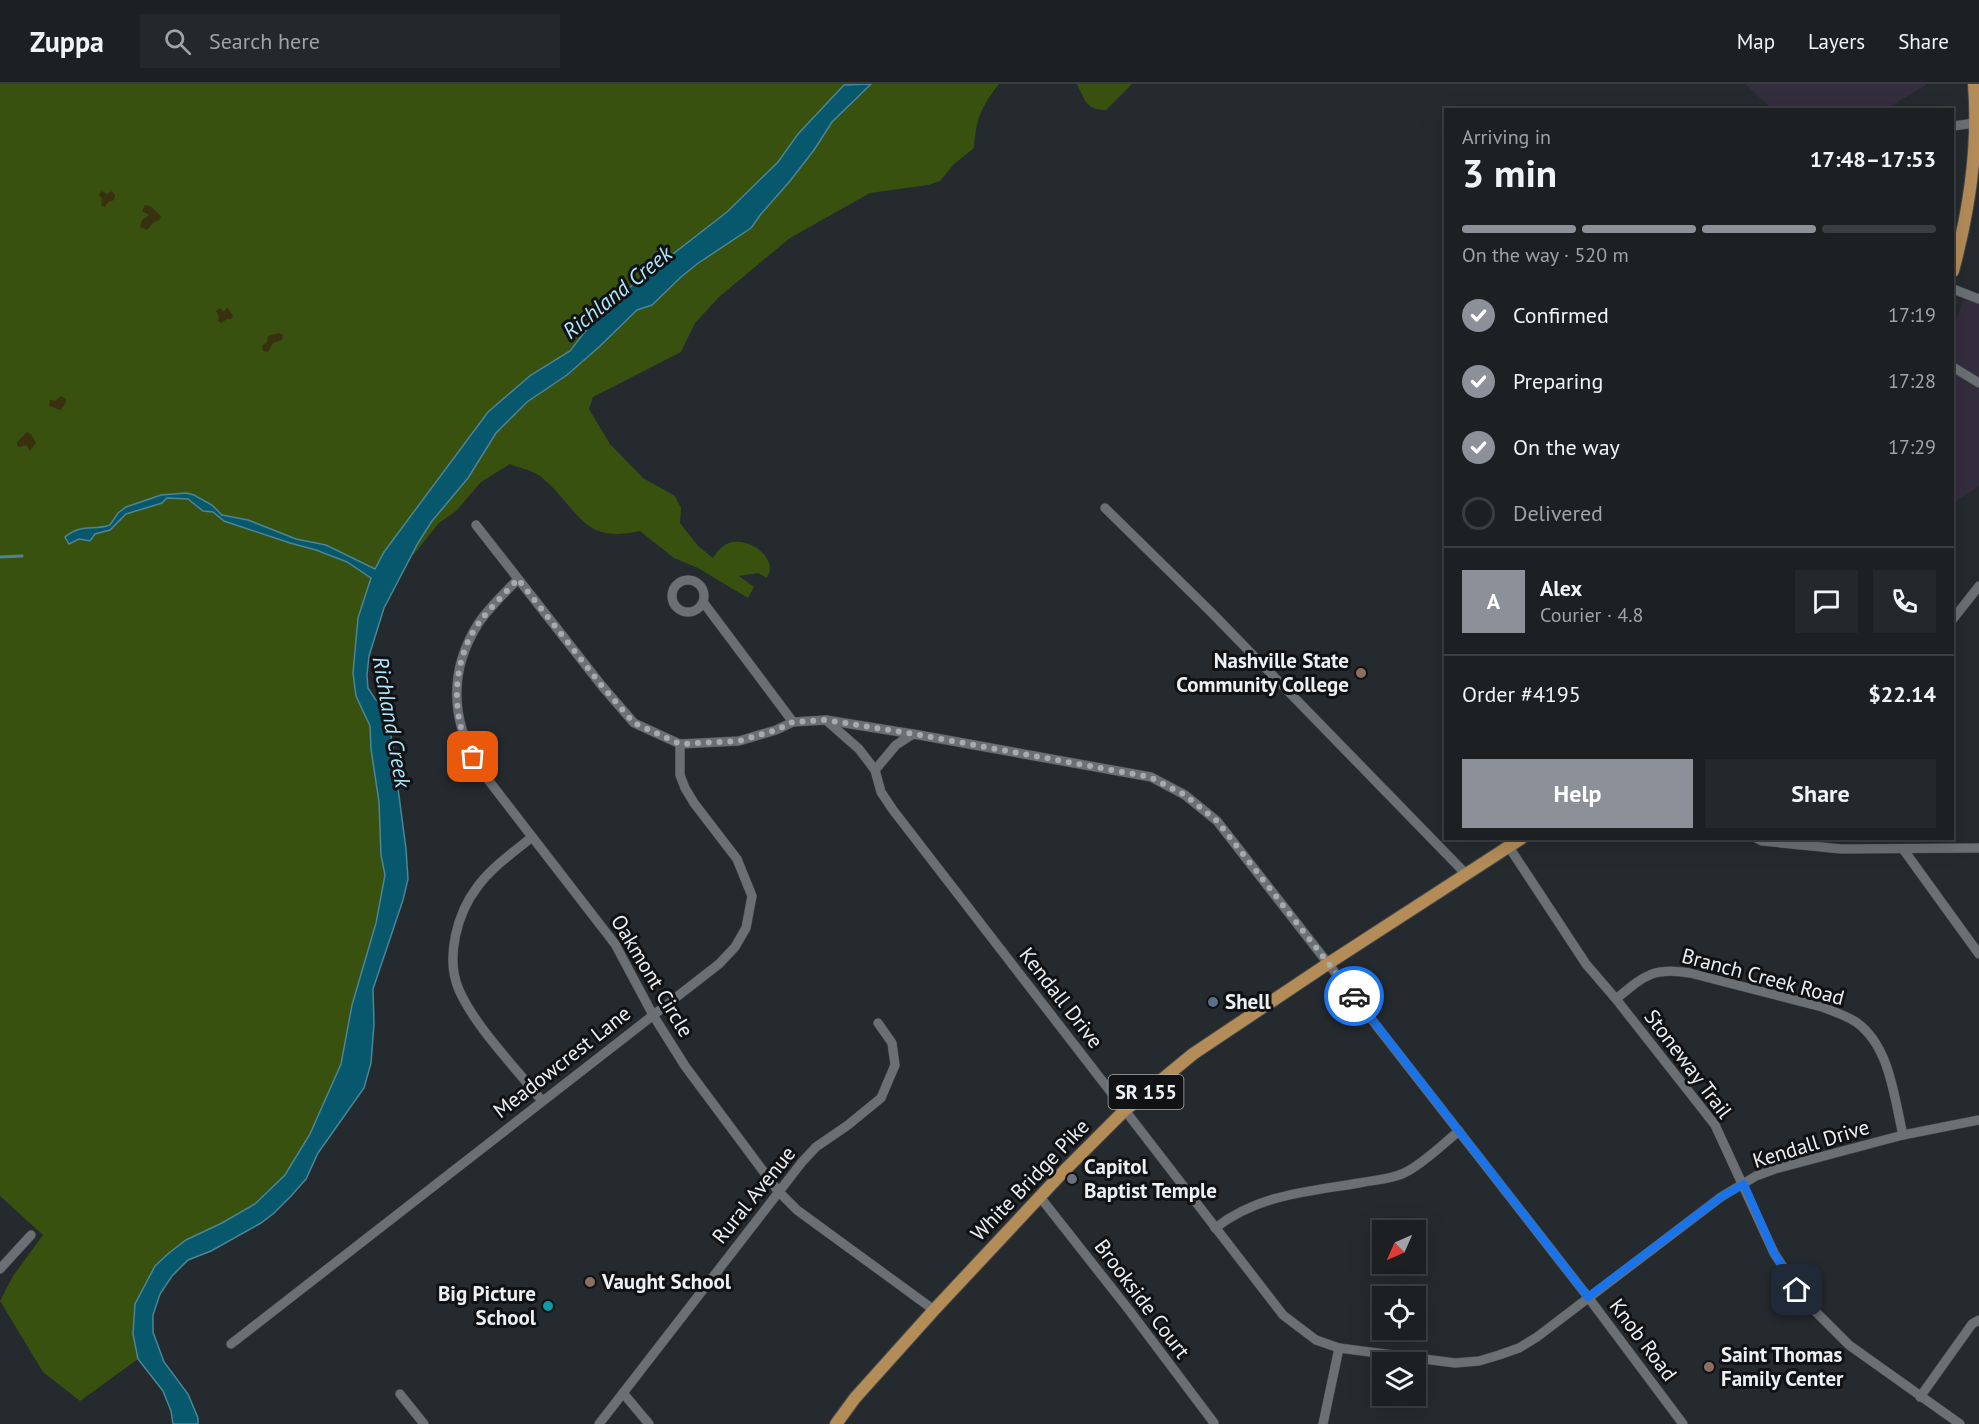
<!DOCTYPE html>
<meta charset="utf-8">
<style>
:root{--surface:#1c2022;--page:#25282a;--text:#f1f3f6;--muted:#a0a3a5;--line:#3a3e40;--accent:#8c9099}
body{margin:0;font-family:"PT Sans",sans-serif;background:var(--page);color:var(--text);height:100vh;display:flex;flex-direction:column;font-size:22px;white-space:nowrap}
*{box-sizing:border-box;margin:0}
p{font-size:20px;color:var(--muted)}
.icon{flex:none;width:33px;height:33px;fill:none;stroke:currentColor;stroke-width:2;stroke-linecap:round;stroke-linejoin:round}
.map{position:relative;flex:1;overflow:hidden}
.side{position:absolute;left:1444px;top:24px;width:510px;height:732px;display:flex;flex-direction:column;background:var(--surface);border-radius:0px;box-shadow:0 6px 24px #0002,0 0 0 2px var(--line)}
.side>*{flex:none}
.needle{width:39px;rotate:225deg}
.controls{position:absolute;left:1372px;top:1136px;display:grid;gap:12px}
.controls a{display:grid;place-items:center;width:54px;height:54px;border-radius:0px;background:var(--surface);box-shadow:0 6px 24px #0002,0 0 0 2px var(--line);font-size:30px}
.pin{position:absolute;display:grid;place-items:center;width:51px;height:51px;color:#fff;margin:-26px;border-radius:12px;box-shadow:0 3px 9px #0006}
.courier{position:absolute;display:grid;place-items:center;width:60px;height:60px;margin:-30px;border:4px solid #1a73e8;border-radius:50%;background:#fff;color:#222;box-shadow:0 2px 8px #0007}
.head em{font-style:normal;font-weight:700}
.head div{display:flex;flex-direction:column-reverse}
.head{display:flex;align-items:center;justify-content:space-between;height:102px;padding:0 18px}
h1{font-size:39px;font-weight:700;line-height:45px}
.bar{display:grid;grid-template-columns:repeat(4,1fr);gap:9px 6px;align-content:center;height:72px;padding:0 18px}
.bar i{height:8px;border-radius:4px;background:var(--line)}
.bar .on{background:var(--accent)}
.bar p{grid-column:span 4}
.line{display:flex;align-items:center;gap:15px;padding:0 18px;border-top:2px solid var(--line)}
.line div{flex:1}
.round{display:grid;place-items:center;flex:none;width:63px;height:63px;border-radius:0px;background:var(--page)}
ol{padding:0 18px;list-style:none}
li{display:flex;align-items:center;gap:18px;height:66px}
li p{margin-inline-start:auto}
li .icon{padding:6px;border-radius:50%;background:var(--accent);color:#fff;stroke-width:4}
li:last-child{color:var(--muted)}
li i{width:33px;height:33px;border:3px solid var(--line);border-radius:50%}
.cta{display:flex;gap:12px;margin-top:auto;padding:12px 18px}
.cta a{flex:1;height:69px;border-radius:0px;background:var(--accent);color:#fff;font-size:24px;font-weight:700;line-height:69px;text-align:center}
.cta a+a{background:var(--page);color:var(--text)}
header{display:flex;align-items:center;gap:36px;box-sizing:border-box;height:84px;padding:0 30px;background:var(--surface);border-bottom:2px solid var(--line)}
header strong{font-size:28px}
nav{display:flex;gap:33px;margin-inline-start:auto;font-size:21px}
.search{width:420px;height:54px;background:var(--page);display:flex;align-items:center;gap:15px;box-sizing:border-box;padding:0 21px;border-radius:0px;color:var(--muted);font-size:22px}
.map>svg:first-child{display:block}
.commercial{fill:#332d3e}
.green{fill:#39510f}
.sand{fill:#393010}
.water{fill:#07576d;stroke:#4c8595;stroke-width:1.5}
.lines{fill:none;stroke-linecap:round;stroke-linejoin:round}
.stream{stroke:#4c8595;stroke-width:3}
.minor-casing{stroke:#44484b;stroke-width:10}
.major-casing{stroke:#44484b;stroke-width:14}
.minor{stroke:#6a7074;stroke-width:9}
.major{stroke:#b38c58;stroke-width:12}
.done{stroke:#a7abae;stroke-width:6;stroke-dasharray:0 10.8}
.route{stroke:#1a73e8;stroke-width:8}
.education-dot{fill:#8d6e63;stroke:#101214;stroke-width:2}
.service-dot{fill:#5c6f8a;stroke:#101214;stroke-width:2}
.worship-dot{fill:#6b7280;stroke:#101214;stroke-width:2}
.culture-dot{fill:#0f9aa8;stroke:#101214;stroke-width:2}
.labels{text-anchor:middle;stroke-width:6;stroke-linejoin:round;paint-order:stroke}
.shield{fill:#101214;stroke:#abadb0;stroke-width:1.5}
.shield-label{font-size:20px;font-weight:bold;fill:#edf0f3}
.poi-label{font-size:21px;font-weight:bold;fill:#edf0f3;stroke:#101214;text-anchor:start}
.street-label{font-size:21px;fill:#edf0f3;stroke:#101214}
.water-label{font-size:22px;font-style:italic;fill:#afe6fc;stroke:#101214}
</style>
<header>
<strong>Zuppa</strong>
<div class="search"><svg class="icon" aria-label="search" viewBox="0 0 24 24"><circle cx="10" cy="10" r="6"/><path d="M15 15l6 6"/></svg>Search here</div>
<nav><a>Map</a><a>Layers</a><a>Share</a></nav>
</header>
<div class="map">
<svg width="1979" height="1340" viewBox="0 0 1979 1340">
<rect width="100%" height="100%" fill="#252a2e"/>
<g class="commercial">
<polygon points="1745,0 1928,0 1886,25 1773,26"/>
<polygon points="1966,207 1979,214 1979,402 1953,419 1953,246"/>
</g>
<g class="green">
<path d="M0,0H999C981,23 976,35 974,64L954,80L940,97L928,101L870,109L790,154L719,213L695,239L681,268L593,313L589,325L610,360L643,394L675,412L681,424L680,439L698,462L713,474C715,471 718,466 722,463C737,449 770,465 770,485C770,488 768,491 767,494L758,489L739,492L754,503L748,514L698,484L674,474L640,447C580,461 579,423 540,392C532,386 519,384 510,380L481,398L456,427L439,439L414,470L379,489L358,534L370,642L371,665L379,718L381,771L385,792L370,863L352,921L341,980L310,1050L285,1091L255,1120L222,1139L186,1156L133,1250L138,1275L80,1317L43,1288L0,1217L13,1192L43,1151L0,1112Z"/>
<path d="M1077,0H1132L1106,26C1086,26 1085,16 1077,0Z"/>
</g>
<g class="sand">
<polygon points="101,107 107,110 112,107 115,111 114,116 108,118 105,123 101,121 102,115 99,111"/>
<polygon points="145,121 150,122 161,132 159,136 153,139 147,146 140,143 142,136 149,131 142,127"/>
<polygon points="227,223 233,232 231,235 227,235 221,239 218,237 219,233 216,227 220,224 224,228"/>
<polygon points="279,249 283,251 282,256 273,259 268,268 263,267 262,262 267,258 268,252"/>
<polygon points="61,312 66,315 66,318 61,326 49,322 50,316 55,317"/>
<polygon points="27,348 31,350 36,359 30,367 26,361 19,363 17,361 17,358"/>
</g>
<path class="water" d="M871,0L832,38L814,66L790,97L761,130L751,144L697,180L681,193L652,221L637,226L599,263L567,291L527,318L496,349L468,394L432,437L418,459L384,524L369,572L367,591L368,604L375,615L385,623L389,636L406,765L408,795L403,816L373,905L374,940L371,979L364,1004L318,1069L306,1095L291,1112L274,1129L261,1139L211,1167L188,1176L172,1192L160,1210L153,1231V1248L164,1278L188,1310L198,1334V1340H173L171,1327L163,1307L138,1275L133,1250L135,1220L155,1182L169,1169L186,1156L222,1139L255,1120L285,1091L310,1050L341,980L352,921L376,839L385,791L381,771L379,718L371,665L370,642L356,612L353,589L358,534L371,494L347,478L316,466L290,459L224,437L213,428L203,427L188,415L167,414L162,419L126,430L110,446L95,450L90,457L79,455L69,460L65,453C82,439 93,447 110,441L118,429L126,423L161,411L186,409L194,411L212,421L222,431L248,436L296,455L326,461L375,485L384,468L488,328L531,291L570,267L590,241L629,204L727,128L778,78L798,50L844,1Z"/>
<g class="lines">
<polyline class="stream" points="0,473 22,472"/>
<g class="minor-casing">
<g id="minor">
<polyline points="1953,42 1975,39"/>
<polyline points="1953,205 1979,215"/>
<polyline points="1953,283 1979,299"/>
<polyline points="1105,424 1212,529 1466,790"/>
<polyline points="476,441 602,602 634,639 680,660 739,657 776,646 793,638 826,636 919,651 1151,693 1185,711 1217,737 1588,1213 1683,1340"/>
<path d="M518,495C505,509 489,523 478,540C448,588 451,636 479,684L615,860L653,931L685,982L778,1107L797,1126L934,1226"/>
<circle cx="688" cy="512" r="16"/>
<polyline points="703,518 793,638"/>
<polyline points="1953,535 1979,502"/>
<polyline points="826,636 859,665 875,686 881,708 893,726 1283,1231 1316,1256 1339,1264 1455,1279 1479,1277 1499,1271 1519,1264 1537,1253 1721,1113 1756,1092 1775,1085 1903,1051 1979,1036"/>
<polyline points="875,686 896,661 913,650"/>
<path d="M532,753C514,768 493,782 478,802C457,829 445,874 459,906C476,944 516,984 542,1017"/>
<polyline points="1756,754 1762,757 1841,765 1979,764"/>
<polyline points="1509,763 1586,880 1616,915 1715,1041 1774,1169 1805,1217 1849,1261 1960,1340"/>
<polyline points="1903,765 1979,870"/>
<path d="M1616,915C1644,892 1652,883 1690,889L1822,923C1833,927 1845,931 1856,938C1890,962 1894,1013 1903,1051"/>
<polyline points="1040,1113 1129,1226 1214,1339"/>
<path d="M1215,1144C1260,1110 1306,1108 1359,1099C1374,1096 1395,1095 1408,1087C1426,1077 1443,1060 1459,1047"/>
<polyline points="0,1185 31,1151"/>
<polyline points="231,1260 683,908 719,880 735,863 746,844 752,812 737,775 694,719 685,704 680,691 680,660"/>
<polyline points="623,1309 649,1340"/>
<polyline points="400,1310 424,1340"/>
<polyline points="1920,1313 1972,1240 1979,1236"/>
<polyline points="599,1340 802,1078 816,1063 848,1041 881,1014 895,981 892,959 878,939"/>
<polyline points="1323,1340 1339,1264"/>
</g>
</g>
<g class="major-casing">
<g id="major">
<path d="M1953,187C1969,127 1979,62 1974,0"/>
<polyline points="836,1340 855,1314 934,1226 1064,1087 1125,1026 1193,970 1329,879 1522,754"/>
</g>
</g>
<use href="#minor" class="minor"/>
<use href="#major" class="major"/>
</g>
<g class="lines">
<path class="done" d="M473,673C449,633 452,573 481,536C492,522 506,508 518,495L602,602L634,639L680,660L739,657L776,646L793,638L826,636L914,650L1150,693L1185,711L1217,737L1354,912"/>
<polyline class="route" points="1354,912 1588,1213 1721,1113 1744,1100 1774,1169 1797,1206"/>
</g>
<g class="education-dot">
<circle cx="1361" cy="589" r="6"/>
<circle cx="590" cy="1198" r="6"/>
<circle cx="1709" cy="1283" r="6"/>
</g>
<circle class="service-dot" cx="1213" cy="918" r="6"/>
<circle class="worship-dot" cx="1072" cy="1095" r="6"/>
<circle class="culture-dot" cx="548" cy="1222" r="6"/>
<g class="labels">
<rect class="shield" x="1108.5" y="991" width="75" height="34" rx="4.5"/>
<g class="shield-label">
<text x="1146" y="1015">SR 155</text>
</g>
<g class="poi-label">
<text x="1349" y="584" text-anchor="end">Nashville State<tspan x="1349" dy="24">Community College</tspan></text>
<text x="1225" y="925">Shell</text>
<text x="1084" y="1090">Capitol<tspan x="1084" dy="24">Baptist Temple</tspan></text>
<text x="602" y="1205">Vaught School</text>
<text x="536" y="1217" text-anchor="end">Big Picture<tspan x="536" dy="24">School</tspan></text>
<text x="1721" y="1278">Saint Thomas<tspan x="1721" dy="24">Family Center</tspan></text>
</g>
<g class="street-label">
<text transform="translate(652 892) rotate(59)" y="7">Oakmont Circle</text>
<text transform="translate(1763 893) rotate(15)" y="7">Branch Creek Road</text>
<text transform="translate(1061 914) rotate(52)" y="7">Kendall Drive</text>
<text transform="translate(562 978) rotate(-38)" y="7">Meadowcrest Lane</text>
<text transform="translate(1688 980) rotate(53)" y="7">Stoneway Trail</text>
<text transform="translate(1811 1060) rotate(-17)" y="7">Kendall Drive</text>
<text transform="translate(1030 1096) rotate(-46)" y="7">White Bridge Pike</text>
<text transform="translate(754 1111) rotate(-51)" y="7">Rural Avenue</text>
<text transform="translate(1142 1215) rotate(53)" y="7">Brookside Court</text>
<text transform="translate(1643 1256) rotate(53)" y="7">Knob Road</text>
</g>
<g class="water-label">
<text transform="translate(617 208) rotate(-39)" y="8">Richland Creek</text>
<text transform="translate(392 638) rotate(80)" y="8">Richland Creek</text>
</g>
</g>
</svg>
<div class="controls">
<a><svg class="needle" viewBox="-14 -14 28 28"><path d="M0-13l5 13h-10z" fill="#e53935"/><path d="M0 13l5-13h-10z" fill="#a0a3a5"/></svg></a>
<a><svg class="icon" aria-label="locate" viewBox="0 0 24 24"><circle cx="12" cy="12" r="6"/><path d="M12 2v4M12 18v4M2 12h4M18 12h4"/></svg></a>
<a><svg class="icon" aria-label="layers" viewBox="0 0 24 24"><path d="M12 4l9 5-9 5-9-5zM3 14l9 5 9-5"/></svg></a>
</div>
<div class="pin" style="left:473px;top:673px;background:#ea580c"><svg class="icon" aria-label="bag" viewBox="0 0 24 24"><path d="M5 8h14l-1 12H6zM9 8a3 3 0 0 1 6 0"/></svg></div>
<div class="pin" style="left:1797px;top:1206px;background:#1f2937"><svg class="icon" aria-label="home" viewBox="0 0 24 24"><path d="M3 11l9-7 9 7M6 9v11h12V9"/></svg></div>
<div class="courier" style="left:1354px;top:912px"><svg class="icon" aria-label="car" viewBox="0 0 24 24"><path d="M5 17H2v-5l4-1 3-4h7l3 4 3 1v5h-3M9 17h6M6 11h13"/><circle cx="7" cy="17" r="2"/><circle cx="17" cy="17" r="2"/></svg></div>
<section class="side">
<div class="head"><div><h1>3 min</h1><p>Arriving in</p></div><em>17:48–17:53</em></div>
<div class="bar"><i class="on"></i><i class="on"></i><i class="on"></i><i></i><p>On the way · 520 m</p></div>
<ol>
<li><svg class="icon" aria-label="check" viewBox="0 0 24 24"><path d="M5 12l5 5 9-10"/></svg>Confirmed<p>17:19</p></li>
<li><svg class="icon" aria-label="check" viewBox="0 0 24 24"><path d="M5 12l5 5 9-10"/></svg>Preparing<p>17:28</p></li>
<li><svg class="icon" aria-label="check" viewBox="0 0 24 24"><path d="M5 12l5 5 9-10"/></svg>On the way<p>17:29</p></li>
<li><i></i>Delivered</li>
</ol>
<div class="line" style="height:108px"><b class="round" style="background:var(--accent);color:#fff">A</b><div><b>Alex</b><p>Courier · 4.8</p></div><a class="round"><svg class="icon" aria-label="chat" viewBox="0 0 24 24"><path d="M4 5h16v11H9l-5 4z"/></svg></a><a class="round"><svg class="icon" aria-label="phone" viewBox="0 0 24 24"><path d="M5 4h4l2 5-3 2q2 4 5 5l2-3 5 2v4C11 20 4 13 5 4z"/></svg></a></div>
<div class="line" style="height:78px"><div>Order #4195</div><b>$22.14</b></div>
<div class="cta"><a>Help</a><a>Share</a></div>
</section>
</div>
